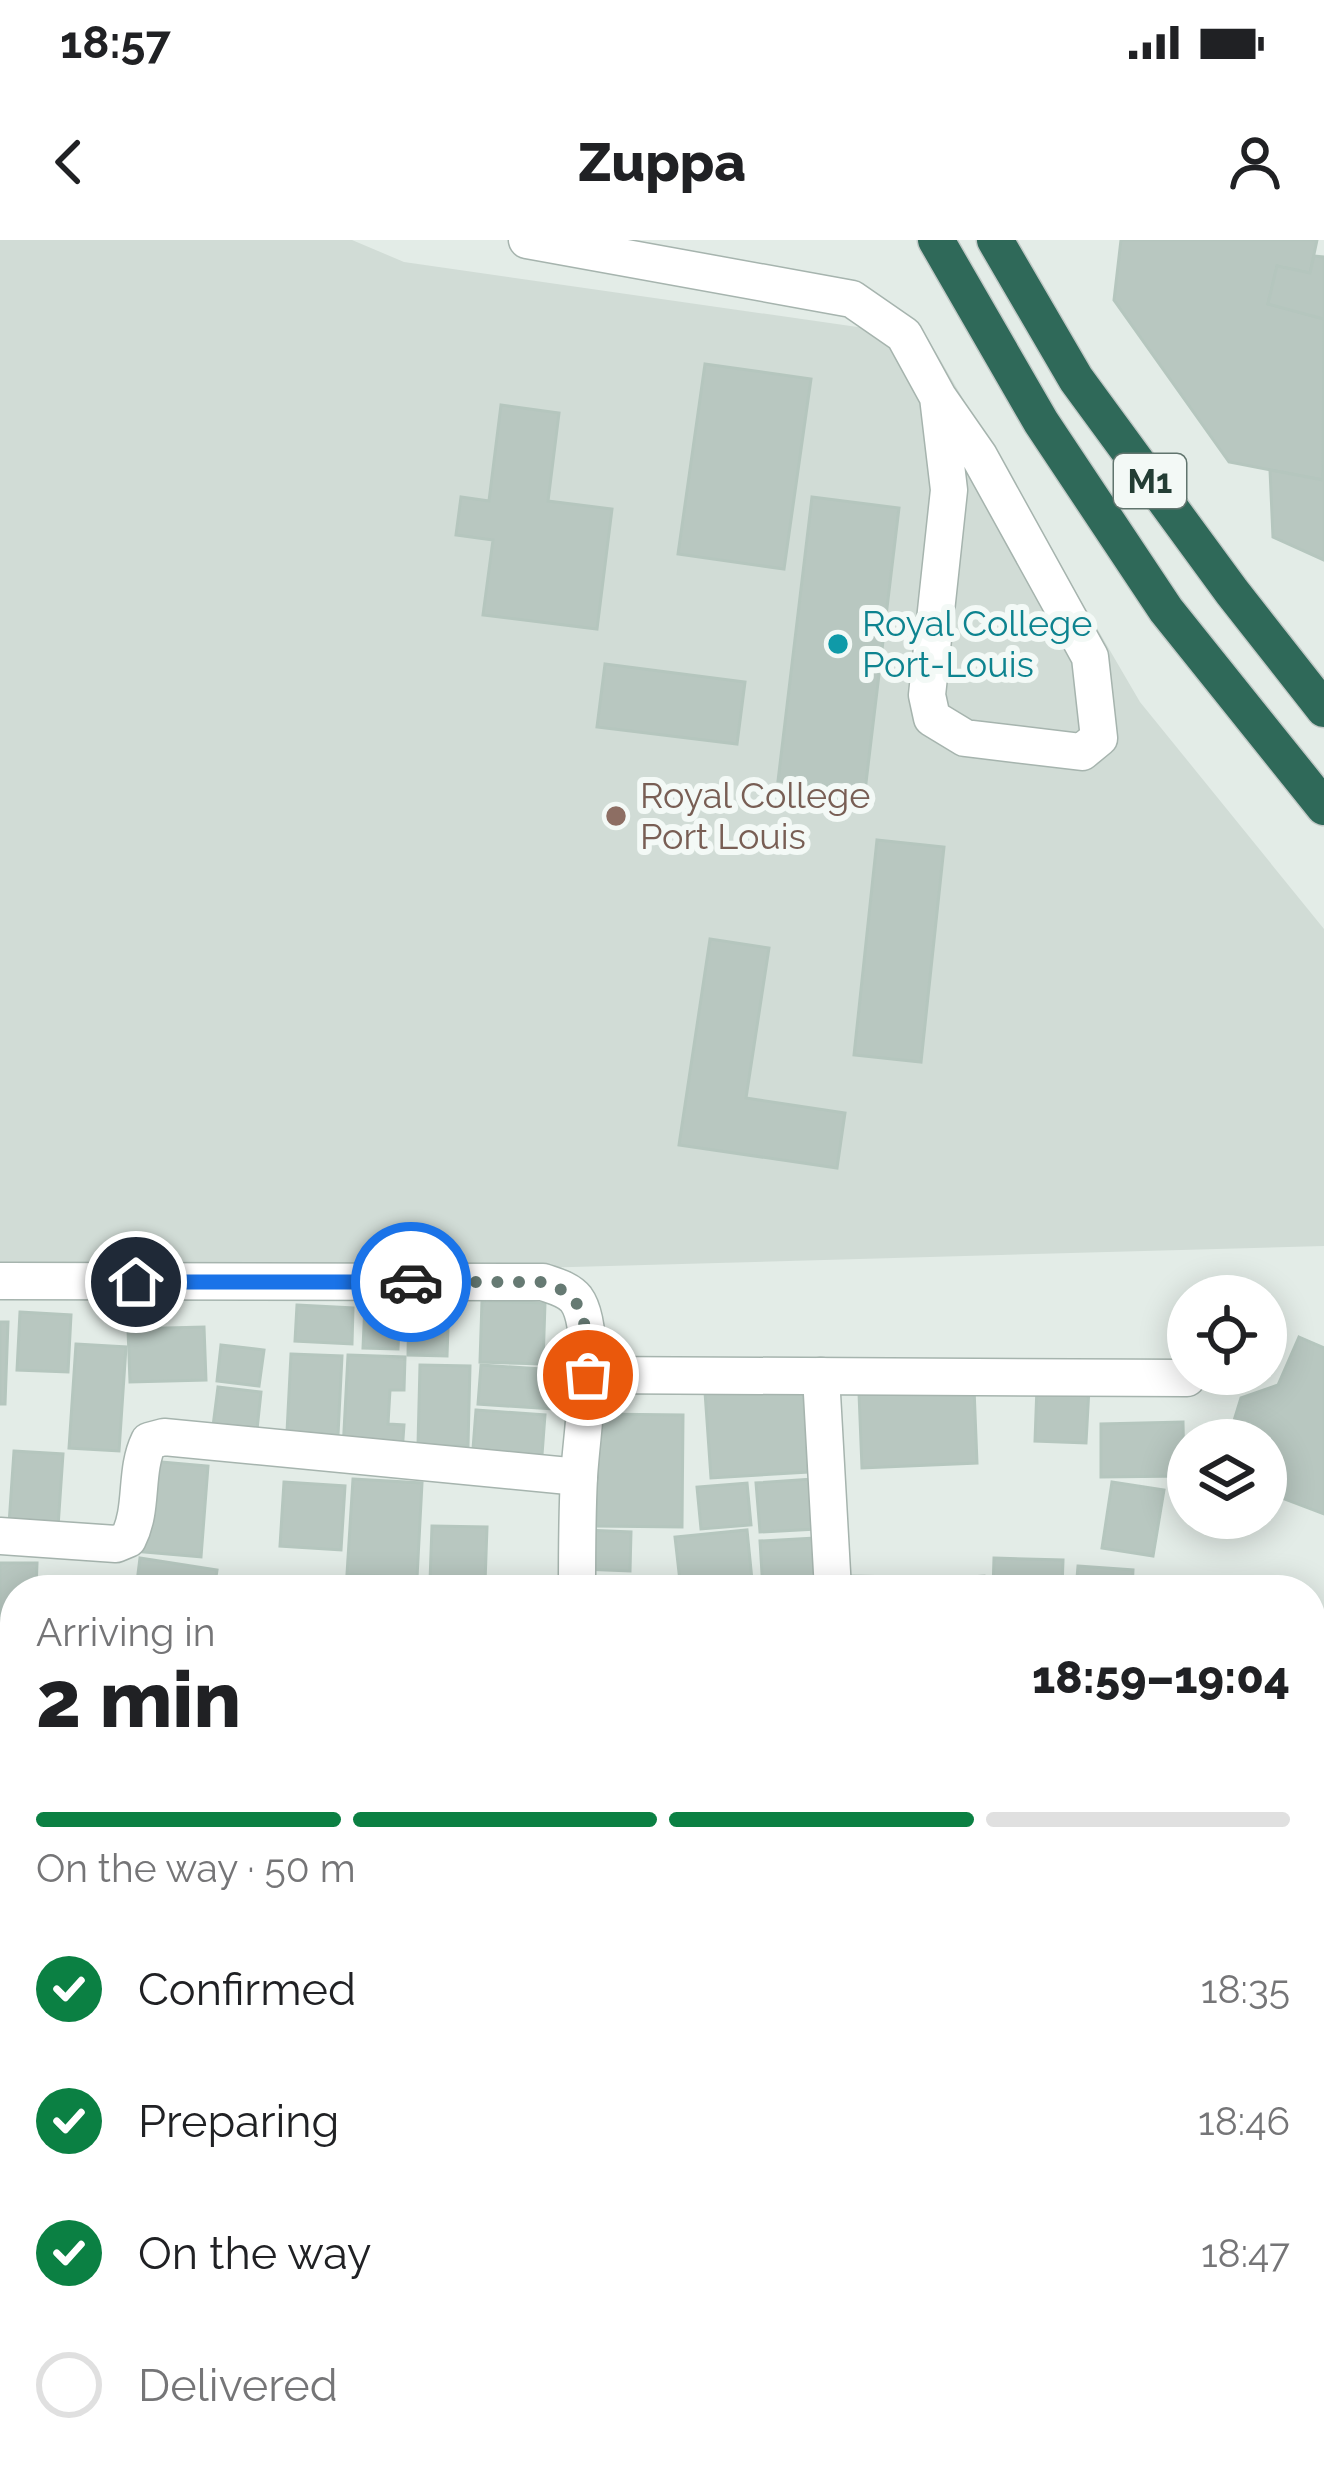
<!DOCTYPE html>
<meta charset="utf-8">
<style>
:root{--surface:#fff;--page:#f2f2f2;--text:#202124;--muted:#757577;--line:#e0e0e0;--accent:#0b8043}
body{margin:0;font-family:Raleway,sans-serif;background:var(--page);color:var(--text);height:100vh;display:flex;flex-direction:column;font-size:45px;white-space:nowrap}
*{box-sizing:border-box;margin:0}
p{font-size:39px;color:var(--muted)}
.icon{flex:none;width:66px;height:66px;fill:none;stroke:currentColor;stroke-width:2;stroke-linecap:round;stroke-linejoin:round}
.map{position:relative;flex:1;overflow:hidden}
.panel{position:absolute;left:0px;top:1335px;width:1326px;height:900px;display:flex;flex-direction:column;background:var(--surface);border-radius:48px 48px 0 0;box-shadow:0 6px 30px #0003}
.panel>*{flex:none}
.buttons{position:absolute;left:1167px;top:1035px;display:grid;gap:24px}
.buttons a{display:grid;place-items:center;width:120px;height:120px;border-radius:50%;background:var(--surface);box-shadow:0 6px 30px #0003;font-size:60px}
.pin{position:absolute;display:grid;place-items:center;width:102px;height:102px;color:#fff;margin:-51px;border:6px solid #fff;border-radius:50%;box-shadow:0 3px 12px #0007}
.courier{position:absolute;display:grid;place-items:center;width:120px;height:120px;margin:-60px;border:9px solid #1a73e8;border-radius:50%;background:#fff;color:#222;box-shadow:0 3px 15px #0007}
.head em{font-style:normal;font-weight:800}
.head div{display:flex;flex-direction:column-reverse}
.head{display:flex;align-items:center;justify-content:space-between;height:204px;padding:0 36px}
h1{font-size:78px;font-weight:800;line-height:90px}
.bar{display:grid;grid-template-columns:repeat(4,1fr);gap:18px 12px;align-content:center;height:144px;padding:0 36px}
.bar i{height:15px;border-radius:9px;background:var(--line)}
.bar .current{background:var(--accent)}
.bar p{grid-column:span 4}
ol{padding:0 36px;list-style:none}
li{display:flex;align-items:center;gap:36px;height:132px}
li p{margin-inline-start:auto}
li .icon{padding:12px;border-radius:50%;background:var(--accent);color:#fff;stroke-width:4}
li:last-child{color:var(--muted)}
li i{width:66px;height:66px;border:6px solid var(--line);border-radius:50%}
.status{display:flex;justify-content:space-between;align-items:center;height:84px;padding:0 60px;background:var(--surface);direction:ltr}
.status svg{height:33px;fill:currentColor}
header{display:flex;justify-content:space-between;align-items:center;height:156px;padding:0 36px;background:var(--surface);font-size:54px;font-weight:800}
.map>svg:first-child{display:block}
.built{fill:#d1dcd6}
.building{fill:#b8c7c0;stroke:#b5c6be;stroke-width:3}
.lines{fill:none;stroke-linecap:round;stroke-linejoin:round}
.minor-casing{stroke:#a6b4ae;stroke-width:39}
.highway-casing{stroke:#c1c9c6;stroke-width:39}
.minor{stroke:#fff;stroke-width:36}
.highway{stroke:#2f6959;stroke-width:36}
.done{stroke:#667a73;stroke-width:12;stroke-dasharray:0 21.6}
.route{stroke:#1a73e8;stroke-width:15}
.culture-dot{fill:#0f9aa8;stroke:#f3f9f6;stroke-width:4.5}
.education-dot{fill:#8d6e63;stroke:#f3f9f6;stroke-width:4.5}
.labels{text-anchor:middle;stroke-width:12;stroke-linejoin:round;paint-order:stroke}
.shield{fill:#f3f9f6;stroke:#61756e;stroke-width:3}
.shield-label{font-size:33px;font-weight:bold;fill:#233d34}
.culture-label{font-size:36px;fill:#0d838f;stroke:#f3f9f6;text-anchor:start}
.education-label{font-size:36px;fill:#785e54;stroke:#f3f9f6;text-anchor:start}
</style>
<div class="status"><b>18:57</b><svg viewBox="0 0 49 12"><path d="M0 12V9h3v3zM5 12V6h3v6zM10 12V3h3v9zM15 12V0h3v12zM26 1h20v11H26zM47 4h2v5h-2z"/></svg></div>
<header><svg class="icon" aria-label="back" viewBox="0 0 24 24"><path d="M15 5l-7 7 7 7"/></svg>Zuppa<svg class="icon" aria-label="person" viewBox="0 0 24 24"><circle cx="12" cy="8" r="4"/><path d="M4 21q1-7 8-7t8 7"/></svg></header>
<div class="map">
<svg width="1324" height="2235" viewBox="0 0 1324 2235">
<rect width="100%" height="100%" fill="#e3ece7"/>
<polygon class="built" points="0,0 352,0 404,22 927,97 1140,462 1324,689 1324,1006 0,1043"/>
<g class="building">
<polygon points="1121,0 1317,0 1310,33 1277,26 1268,64 1324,79 1323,240 1229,222 1114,60"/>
<polygon points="1314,16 1324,17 1324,79 1268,64 1277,26 1310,33"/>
<polygon points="705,124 811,139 784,329 678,314"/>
<polygon points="501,165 559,173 548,261 612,269 597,389 483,375 493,300 456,295 461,257 489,261"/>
<polygon points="1324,225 1324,320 1273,297 1270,230 1323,240"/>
<polygon points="812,257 899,268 865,551 778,541"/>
<polygon points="605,424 745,442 737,504 597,487"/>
<polygon points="877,600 944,607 921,822 854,815"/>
<polygon points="710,699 769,708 746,858 845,873 837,928 679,905"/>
<polygon points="409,1060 449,1061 447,1116 408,1115"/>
<polygon points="482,1061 545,1063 543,1124 480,1122"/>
<polygon points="365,1063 400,1065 398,1109 363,1108"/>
<polygon points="297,1065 353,1068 352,1104 295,1101"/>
<polygon points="20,1072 71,1075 68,1132 17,1130"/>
<polygon points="0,1082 8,1082 5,1164 0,1164"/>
<polygon points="204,1087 206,1140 130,1142 128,1089"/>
<polygon points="1299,1097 1324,1108 1324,1274 1266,1252 1266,1200 1228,1200 1241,1158 1278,1145"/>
<polygon points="76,1104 126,1107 119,1211 69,1208"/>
<polygon points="221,1105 264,1110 259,1146 217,1141"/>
<polygon points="291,1114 342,1116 338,1195 287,1192"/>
<polygon points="348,1115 405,1117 404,1150 390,1150 388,1184 404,1185 402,1213 343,1210"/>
<polygon points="420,1125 470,1126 468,1206 418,1205"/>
<polygon points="481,1125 556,1130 553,1169 478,1164"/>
<polygon points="803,1146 808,1232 711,1238 705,1152"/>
<polygon points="1037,1146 1089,1148 1086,1203 1035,1201"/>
<polygon points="218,1147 261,1152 256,1199 212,1194"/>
<polygon points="974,1148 977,1223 862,1228 859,1153"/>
<polygon points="476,1170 545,1175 541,1228 472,1222"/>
<polygon points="597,1174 683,1175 682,1287 596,1286"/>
<polygon points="1183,1182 1184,1236 1101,1237 1101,1184"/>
<polygon points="14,1211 63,1214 58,1287 9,1284"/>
<polygon points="150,1221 208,1226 201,1317 143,1312"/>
<polygon points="353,1239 422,1243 417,1338 347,1334"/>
<polygon points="812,1239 816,1289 760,1292 756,1243"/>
<polygon points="284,1242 345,1246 341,1310 280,1306"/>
<polygon points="1112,1242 1164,1250 1153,1316 1102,1308"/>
<polygon points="747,1243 751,1285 701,1289 697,1247"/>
<polygon points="432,1286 487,1287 485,1343 430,1341"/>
<polygon points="584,1290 631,1292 630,1331 582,1329"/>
<polygon points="747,1290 753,1350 681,1350 675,1297"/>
<polygon points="814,1298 818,1350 763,1350 760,1301"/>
<polygon points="140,1318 217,1330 214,1350 136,1350"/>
<polygon points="994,1318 1063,1320 1062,1350 993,1350"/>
<polygon points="0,1323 37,1323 36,1350 15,1350 15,1396 0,1395"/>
<polygon points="1078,1326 1133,1330 1132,1350 1076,1350"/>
<polygon points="844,1336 906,1337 906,1350 843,1350"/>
<polygon points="984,1336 985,1350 921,1350 921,1340"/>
<polygon points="344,1340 411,1345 411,1350 343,1350"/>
<polygon points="1311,1462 1324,1468 1324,1522 1311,1517"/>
<polygon points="15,1624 15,1673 0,1674 0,1625"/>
<polygon points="15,1681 15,1723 0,1724 0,1682"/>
<polygon points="1324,1715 1324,1815 1311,1808 1311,1736"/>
<rect x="0" y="1796" width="15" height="40"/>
<polygon points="0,1846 15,1846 15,1889 0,1888"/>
<polygon points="1311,1955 1324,1959 1324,2031 1311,2027"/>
<polygon points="0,2002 15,2003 15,2044 0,2044"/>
<polygon points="1311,2038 1324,2043 1324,2115 1312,2149"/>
<rect x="0" y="2048" width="15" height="52"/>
<polygon points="1311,2171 1324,2174 1323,2235 1220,2235 1224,2220 1311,2220"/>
<polygon points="236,2220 323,2220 323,2235 235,2235"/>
<polygon points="403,2220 536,2220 542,2235 404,2235"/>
<polygon points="649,2220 667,2220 670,2235 602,2235 601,2230"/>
<polygon points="711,2220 791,2220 788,2235 722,2235 708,2232"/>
<polygon points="808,2220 854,2220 875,2228 872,2235 802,2235"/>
<polygon points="903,2220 955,2220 953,2235 901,2235"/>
<polygon points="970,2220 1023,2220 1021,2235 967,2235"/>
<polygon points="1149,2220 1211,2220 1208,2235"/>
</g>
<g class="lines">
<g class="minor-casing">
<g id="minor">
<polyline points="527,0 852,59 904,95 938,157 979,216 1090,417 1099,498 1082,512 965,498 932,478 927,455 949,250 938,157"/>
<path d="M0,1041L543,1042C554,1046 568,1049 576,1059C599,1090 581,1197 579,1237C577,1274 577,1312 577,1350"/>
<polyline points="588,1135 1187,1138"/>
<polyline points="821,1136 833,1350"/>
<path d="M0,1296L116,1304L128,1299C144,1268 134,1232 149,1201L164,1197L579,1237"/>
<polyline points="1311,1725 1324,1700"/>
<polyline points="1311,1845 1324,1852"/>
<polyline points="691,2235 691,2220"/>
</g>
</g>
<g class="highway-casing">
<g id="highway">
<polyline points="936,0 1041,182 1166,370 1324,567"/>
<polyline points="995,0 1076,139 1232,352 1324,469"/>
</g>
</g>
<use href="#minor" class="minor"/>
<use href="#highway" class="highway"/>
</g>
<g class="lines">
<path class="done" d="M411,1042H543C594,1058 583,1089 588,1135"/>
<polyline class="route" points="136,1042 411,1042"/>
</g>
<circle class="culture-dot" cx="838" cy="404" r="12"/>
<circle class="education-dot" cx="616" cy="576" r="12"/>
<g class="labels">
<rect class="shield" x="1114" y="214" width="72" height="54" rx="9"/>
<g class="shield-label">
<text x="1150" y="253">M1</text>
</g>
<g class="culture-label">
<text x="862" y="396">Royal College<tspan x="862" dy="41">Port-Louis</tspan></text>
</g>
<g class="education-label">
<text x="640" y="568">Royal College<tspan x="640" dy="41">Port Louis</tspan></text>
</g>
</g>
</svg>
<div class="buttons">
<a><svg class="icon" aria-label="locate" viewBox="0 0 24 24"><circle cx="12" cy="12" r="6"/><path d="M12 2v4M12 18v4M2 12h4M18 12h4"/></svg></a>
<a><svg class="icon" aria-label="layers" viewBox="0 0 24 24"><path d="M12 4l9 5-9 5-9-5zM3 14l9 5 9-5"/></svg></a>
</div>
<div class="pin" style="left:588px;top:1135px;background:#ea580c"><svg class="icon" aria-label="bag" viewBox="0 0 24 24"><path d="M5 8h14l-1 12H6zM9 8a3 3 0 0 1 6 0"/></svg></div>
<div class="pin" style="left:136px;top:1042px;background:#1f2937"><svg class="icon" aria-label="home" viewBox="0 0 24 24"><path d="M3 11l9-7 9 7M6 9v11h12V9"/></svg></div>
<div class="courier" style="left:411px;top:1042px"><svg class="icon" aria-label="car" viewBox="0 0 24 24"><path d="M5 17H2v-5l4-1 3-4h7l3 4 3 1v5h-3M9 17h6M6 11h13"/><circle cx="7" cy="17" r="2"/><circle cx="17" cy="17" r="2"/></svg></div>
<section class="panel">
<div class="head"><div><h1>2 min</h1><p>Arriving in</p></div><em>18:59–19:04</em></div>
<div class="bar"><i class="current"></i><i class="current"></i><i class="current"></i><i></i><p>On the way · 50 m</p></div>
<ol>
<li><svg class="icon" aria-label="check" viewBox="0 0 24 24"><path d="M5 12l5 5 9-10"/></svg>Confirmed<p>18:35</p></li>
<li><svg class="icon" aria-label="check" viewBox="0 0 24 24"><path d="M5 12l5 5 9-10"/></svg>Preparing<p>18:46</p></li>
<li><svg class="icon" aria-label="check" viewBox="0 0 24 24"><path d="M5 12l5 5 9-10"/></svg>On the way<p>18:47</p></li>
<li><i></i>Delivered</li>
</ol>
</section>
</div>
